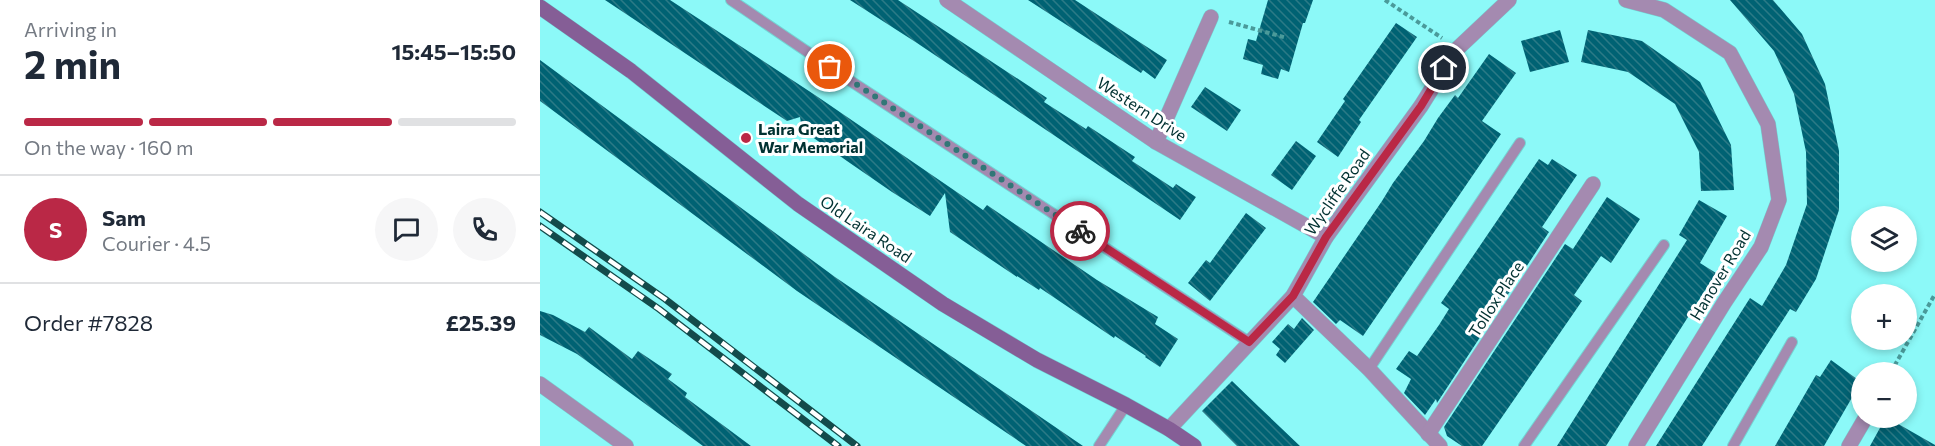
<!DOCTYPE html>
<meta charset="utf-8">
<style>
:root{--surface:#fff;--page:#f6f6f7;--text:#1f2937;--muted:#747a83;--line:#e0e1e3;--accent:#ba2846}
body{margin:0;font-family:Commissioner,sans-serif;background:var(--page);color:var(--text);height:100vh;display:flex;flex-direction:column;font-size:22px;white-space:nowrap}
*{box-sizing:border-box;margin:0}
p{font-size:20px;color:var(--muted)}
.icon{flex:none;width:33px;height:33px;fill:none;stroke:currentColor;stroke-width:2;stroke-linecap:round;stroke-linejoin:round}
.map{position:relative;flex:1;overflow:hidden}
.side{display:flex;flex-direction:column;background:var(--surface);width:540px}
.side>*{flex:none}
.controls{position:absolute;left:1311px;top:206px;display:grid;gap:12px}
.controls a{display:grid;place-items:center;width:66px;height:66px;border-radius:50%;background:var(--surface);box-shadow:0 3px 9px #0003;font-size:30px}
.pin{position:absolute;display:grid;place-items:center;width:51px;height:51px;color:#fff;margin:-26px;border:3px solid #fff;border-radius:50%;box-shadow:0 2px 6px #0007}
.courier{position:absolute;display:grid;place-items:center;width:60px;height:60px;margin:-30px;border:4px solid #ba2846;border-radius:50%;background:#fff;color:#222;box-shadow:0 2px 8px #0007}
.overview em{font-style:normal;font-weight:700}
.overview div{display:flex;flex-direction:column-reverse}
.overview{display:flex;align-items:center;justify-content:space-between;height:102px;padding:0 24px}
h1{font-size:39px;font-weight:700;line-height:45px}
.bar{display:grid;grid-template-columns:repeat(4,1fr);gap:9px 6px;align-content:center;height:72px;padding:0 24px}
.bar i{height:8px;border-radius:4px;background:var(--line)}
.bar .current{background:var(--accent)}
.bar p{grid-column:span 4}
.line{display:flex;align-items:center;gap:15px;padding:0 24px;border-top:2px solid var(--line)}
.line div{flex:1}
.round{display:grid;place-items:center;flex:none;width:63px;height:63px;border-radius:32px;background:var(--page)}
main{display:flex;flex:1;min-height:0}
.map>svg:first-child{display:block}
.building{fill:url(#building-back-hatch)}
.lines{fill:none;stroke-linecap:round;stroke-linejoin:round}
.service-casing{stroke:#73d5d4;stroke-width:12}
.minor-casing{stroke:#73d5d4;stroke-width:16}
.secondary-casing{stroke:#73d5d4;stroke-width:16}
.path{stroke:#4a9a9a;stroke-width:4;stroke-dasharray:4.5 3;stroke-linecap:butt}
.service{stroke:#a48ab0;stroke-width:10}
.minor{stroke:#a48ab0;stroke-width:15}
.secondary{stroke:#855e96;stroke-width:15}
.rail-casing{stroke:#134b4b;stroke-width:7}
.rail{stroke:#fff;stroke-width:4.5;stroke-dasharray:14;stroke-linecap:butt}
.done{stroke:#317777;stroke-width:6;stroke-dasharray:0 10.8}
.route{stroke:#ba2846;stroke-width:8}
.poi-dot{fill:#ba2846;stroke:#fff;stroke-width:2}
.labels{text-anchor:middle;stroke-width:6;stroke-linejoin:round;paint-order:stroke}
.street-label{font-size:16px;fill:#003131;stroke:#fff}
.poi-label{font-size:16px;font-weight:bold;fill:#003131;stroke:#fff;text-anchor:start}
</style>
<main>
<section class="side">
<div class="overview"><div><h1>2 min</h1><p>Arriving in</p></div><em>15:45–15:50</em></div>
<div class="bar"><i class="current"></i><i class="current"></i><i class="current"></i><i></i><p>On the way · 160 m</p></div>
<div class="line" style="height:108px"><b class="round" style="background:var(--accent);color:#fff">S</b><div><b>Sam</b><p>Courier · 4.5</p></div><a class="round"><svg class="icon" aria-label="chat" viewBox="0 0 24 24"><path d="M4 5h16v11H9l-5 4z"/></svg></a><a class="round"><svg class="icon" aria-label="phone" viewBox="0 0 24 24"><path d="M5 4h4l2 5-3 2q2 4 5 5l2-3 5 2v4C11 20 4 13 5 4z"/></svg></a></div>
<div class="line" style="height:78px"><div>Order #7828</div><b>£25.39</b></div>
</section>
<div class="map">
<svg width="1395" height="446" viewBox="0 0 1395 446">
<defs>
<pattern id="building-back-hatch" width="6" height="6" patternUnits="userSpaceOnUse" patternTransform="scale(1.5)"><rect width="6" height="6" fill="#006273"/><path d="M-1 5l2 2M0 0l6 6M5-1l2 2" fill="none" stroke="#2c7a86"/></pattern>
</defs>
<rect width="100%" height="100%" fill="#8cf9f8"/>
<g class="building">
<polygon points="65,0 130,0 275,95 443,210 447,205 557,280 618,317 615,324 638,339 620,367 605,357 606,356 575,336 574,338 500,288 499,290 477,276 477,277 410,232 405,193 390,216 352,192 262,130 260,117 247,121"/>
<polygon points="310,0 358,0 507,98 504,102 546,129 548,126 595,157 592,161 633,188 636,184 656,197 640,220 377,43"/>
<polygon points="488,0 535,0 627,60 615,79 603,70 601,73"/>
<polygon points="728,0 773,0 765,23 763,23 749,72 741,69 738,79 721,74 723,65 703,59 708,39 716,41"/>
<polygon points="1190,0 1233,0 1262,34 1285,84 1299,151 1299,210 1276,279 1256,312 1250,309 1162,446 1116,446 1210,298 1222,306 1246,265 1267,204 1266,152 1254,94 1234,51"/>
<polygon points="856,23 877,37 819,120 821,122 798,157 777,142 805,101 803,99"/>
<polygon points="1020,30 1029,62 990,72 981,41"/>
<polygon points="1048,30 1102,41 1160,82 1191,145 1194,190 1161,191 1159,152 1135,104 1088,72 1041,62"/>
<polygon points="949,54 976,73 942,121 961,134 823,336 800,320 796,324 773,302 842,201 853,183 884,141 898,118 915,95 918,98"/>
<polygon points="0,60 295,277 543,446 486,446 257,291 0,101"/>
<polygon points="665,87 701,110 687,131 651,107"/>
<polygon points="756,141 776,156 752,190 731,175"/>
<polygon points="999,159 1008,165 1012,159 1037,175 1002,227 1009,232 897,403 896,399 885,415 864,393 871,379 856,369 869,351 877,356 899,325 909,309 901,303"/>
<polygon points="1067,197 1100,219 1071,263 1061,256 1034,295 1042,301 942,446 922,446 907,436 904,427 1025,244 1033,249"/>
<polygon points="1159,200 1187,216 1160,263 1176,273 1066,446 1017,446 1147,240 1139,235"/>
<polygon points="706,213 726,228 670,301 648,283 666,260 670,263"/>
<polygon points="0,311 13,315 45,332 49,327 92,359 98,351 132,374 128,379 147,393 145,397 211,446 163,446 37,354 0,335"/>
<polygon points="762,318 774,330 745,363 736,355 740,349 732,342 748,324 754,329"/>
<polygon points="1291,360 1321,382 1284,446 1235,446 1276,375 1280,377"/>
<polygon points="692,381 719,407 760,446 697,446 662,411"/>
<polygon points="1346,417 1395,445 1395,446 1330,446"/>
</g>
<g class="lines">
<g class="service-casing">
<g id="service">
<polyline points="191,0 309,80 709,342"/>
<polyline points="829,369 980,143"/>
<polyline points="559,446 586,405"/>
<polyline points="984,446 1124,245"/>
<polyline points="1193,446 1252,342"/>
</g>
</g>
<g class="minor-casing">
<g id="minor">
<polyline points="407,0 616,142 786,237"/>
<polyline points="1086,0 1124,10 1190,53 1228,124 1239,200 1221,247 1184,303 1096,446"/>
<polyline points="616,142 671,17"/>
<polyline points="753,296 829,369 900,446"/>
<polyline points="0,384 86,446"/>
<polyline points="629,429 753,296 786,237 881,106 916,50 969,0"/>
<polyline points="888,434 1053,184"/>
<polyline points="1309,446 1326,417"/>
</g>
</g>
<g class="secondary-casing">
<polyline id="secondary" points="0,7 91,71 258,204 403,304 497,360 586,405 629,429 654,446"/>
</g>
<g class="path">
<polyline points="845,0 902,38"/>
<polyline points="689,22 747,38"/>
<polyline points="1351,372 1395,294"/>
</g>
<use href="#service" class="service"/>
<use href="#minor" class="minor"/>
<use href="#secondary" class="secondary"/>
<g class="rail-casing">
<g id="rail">
<polyline points="0,212 125,299 317,446"/>
<polyline points="0,226 119,309 298,446"/>
</g>
</g>
<use href="#rail" class="rail"/>
</g>
<g class="lines">
<polyline class="done" points="290,67 540,231"/>
<polyline class="route" points="540,231 709,342 753,296 786,237 881,106 904,68"/>
</g>
<circle class="poi-dot" cx="206" cy="138" r="6"/>
<g class="labels">
<g class="street-label">
<text transform="translate(602 109) rotate(33)" y="6">Western Drive</text>
<text transform="translate(797 192) rotate(-55)" y="6">Wycliffe Road</text>
<text transform="translate(326 229) rotate(34)" y="6">Old Laira Road</text>
<text transform="translate(1180 275) rotate(-59)" y="6">Hanover Road</text>
<text transform="translate(956 299) rotate(-57)" y="6">Tollox Place</text>
</g>
<g class="poi-label">
<text x="218" y="135">Laira Great<tspan x="218" dy="18">War Memorial</tspan></text>
</g>
</g>
</svg>
<div class="controls">
<a><svg class="icon" aria-label="layers" viewBox="0 0 24 24"><path d="M12 4l9 5-9 5-9-5zM3 14l9 5 9-5"/></svg></a>
<a>+</a>
<a>−</a>
</div>
<div class="pin" style="left:290px;top:67px;background:#ea580c"><svg class="icon" aria-label="bag" viewBox="0 0 24 24"><path d="M5 8h14l-1 12H6zM9 8a3 3 0 0 1 6 0"/></svg></div>
<div class="pin" style="left:904px;top:68px;background:#1f2937"><svg class="icon" aria-label="home" viewBox="0 0 24 24"><path d="M3 11l9-7 9 7M6 9v11h12V9"/></svg></div>
<div class="courier" style="left:540px;top:231px"><svg class="icon" aria-label="bike" viewBox="0 0 24 24"><circle cx="6" cy="16" r="4"/><circle cx="18" cy="16" r="4"/><path d="M6 16l4-8h5l3 8M10 8l3 8H6M13 5h3"/></svg></div>
</div>
</main>
